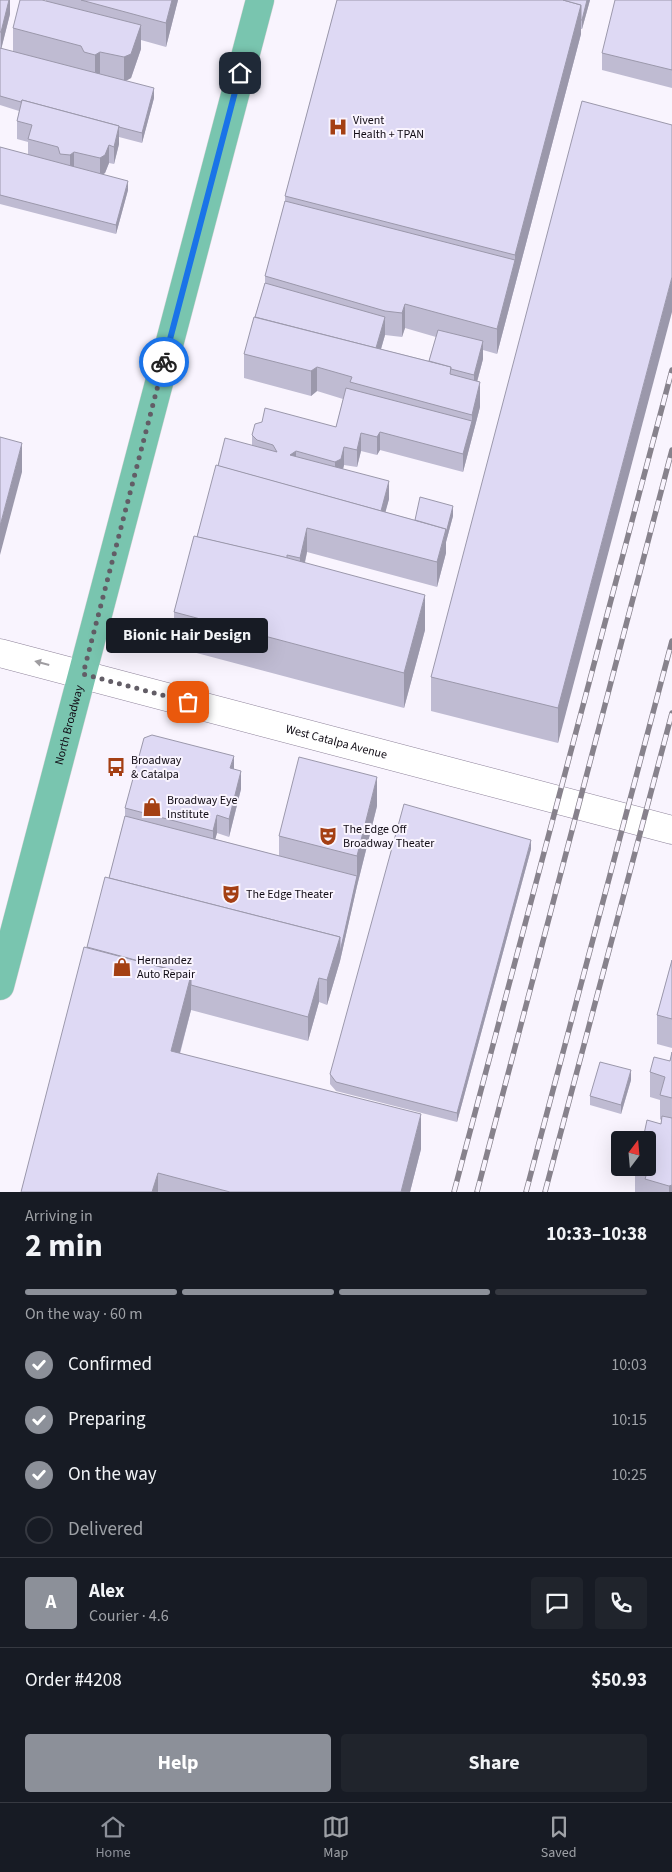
<!DOCTYPE html>
<meta charset="utf-8">
<style>
:root{--surface:#171b24;--page:#20242c;--text:#f1f3f6;--muted:#9ea1a6;--line:#363941;--accent:#8c9099}
body{margin:0;font-family:"Source Sans 3",sans-serif;background:var(--page);color:var(--text);height:100vh;display:flex;flex-direction:column;font-size:19px;white-space:nowrap}
*{box-sizing:border-box;margin:0}
p{font-size:16px;color:var(--muted)}
.icon{flex:none;width:28px;height:28px;fill:none;stroke:currentColor;stroke-width:2;stroke-linecap:round;stroke-linejoin:round}
.map{position:relative;height:1192px;overflow:hidden}
.sheet{display:flex;flex-direction:column;background:var(--surface);flex:1}
.sheet>*{flex:none}
.needle{width:32px;rotate:16deg}
.buttons{position:absolute;left:611px;top:1131px;display:grid;gap:10px}
.buttons a{display:grid;place-items:center;width:45px;height:45px;border-radius:5px;background:var(--surface);box-shadow:0 5px 20px #0002;font-size:25px}
.pin{position:absolute;display:grid;place-items:center;width:42px;height:42px;color:#fff;margin:-21px;border-radius:10px;box-shadow:0 2px 8px #0006}
.courier{position:absolute;display:grid;place-items:center;width:50px;height:50px;margin:-25px;border:4px solid #1a73e8;border-radius:50%;background:#fff;color:#222;box-shadow:0 1px 6px #0007}
.bubble{position:absolute;height:35px;border-radius:5px;background:var(--surface);box-shadow:0 5px 20px #0002;font-size:16px;font-weight:700;line-height:35px;text-align:center}
.headline em{font-style:normal;font-weight:700}
.headline div{display:flex;flex-direction:column-reverse}
.headline{display:flex;align-items:center;justify-content:space-between;height:85px;padding:0 25px}
h1{font-size:32px;font-weight:700;line-height:38px}
.bar{display:grid;grid-template-columns:repeat(4,1fr);gap:8px 5px;align-content:center;height:60px;padding:0 25px}
.bar i{height:6px;border-radius:4px;background:var(--line)}
.bar .current{background:var(--accent)}
.bar p{grid-column:span 4}
.line{display:flex;align-items:center;gap:12px;padding:0 25px;border-top:1px solid var(--line)}
.line div{flex:1}
.round{display:grid;place-items:center;flex:none;width:52px;height:52px;border-radius:5px;background:var(--page)}
ol{padding:0 25px;list-style:none}
li{display:flex;align-items:center;gap:15px;height:55px}
li p{margin-inline-start:auto}
li .icon{padding:5px;border-radius:50%;background:var(--accent);color:#fff;stroke-width:4}
li:last-child{color:var(--muted)}
li i{width:28px;height:28px;border:2px solid var(--line);border-radius:50%}
.action{display:flex;gap:10px;margin-top:auto;padding:10px 25px}
.action a{flex:1;height:58px;border-radius:5px;background:var(--accent);color:#fff;font-size:20px;font-weight:700;line-height:58px;text-align:center}
.action a+a{background:var(--page);color:var(--text)}
.dock{display:flex;justify-content:space-around;align-items:center;height:70px;border-top:1px solid var(--line);background:var(--surface);font-size:14px;color:var(--muted)}
.dock a{display:grid;justify-items:center;gap:2px}
.dock .current{color:var(--accent)}
.map>svg:first-child{display:block}
.lines{fill:none;stroke-linecap:round;stroke-linejoin:round}
.minor-casing{stroke:#8e839a;stroke-width:29}
.primary-casing{stroke:#d4d3d5;stroke-width:29}
.minor{stroke:#fff;stroke-width:28}
.primary{stroke:#79c5af;stroke-width:28}
.rail-casing{stroke:#87828c;stroke-width:5.5}
.rail{stroke:#f9f4fe;stroke-width:4;stroke-dasharray:11;stroke-linecap:butt}
.wall{fill:#bfbbd2;fill-rule:evenodd}
.shaded-wall{fill:#9b98ab}
.building{fill:#ded9f4;stroke:#9b98ab}
.oneway{fill:#9f9da1}
.done{stroke:#625d66;stroke-width:5;stroke-dasharray:0 9}
.route{stroke:#1a73e8;stroke-width:6}
.labels{text-anchor:middle;stroke-width:4;stroke-linejoin:round;paint-order:stroke}
.poi-label{font-size:12px;fill:#100b14;stroke:#f9f4fe;text-anchor:start}
.street-label{font-size:12px;fill:#100b14;stroke:#f9f4fe}
</style>
<div class="map">
<svg width="672" height="1192" viewBox="0 0 672 1192">
<rect width="100%" height="100%" fill="#f9f4fe"/>
<g class="lines">
<g class="minor-casing">
<g id="minor">
<path id="s1" d="M0,653L672,830"/>
</g>
</g>
<g class="primary-casing">
<g id="primary">
<path id="s2" d="M0,986L260,0"/>
</g>
</g>
<use href="#minor" class="minor"/>
<use href="#primary" class="primary"/>
<g class="rail-casing">
<g id="rail">
<polyline points="454,1192 672,370"/>
<polyline points="477,1192 672,450"/>
<polyline points="526,1192 672,641"/>
<polyline points="545,1192 672,713"/>
</g>
</g>
<use href="#rail" class="rail"/>
</g>
<g class="wall">
<polygon points="0,0 10,0 10,14 1,49 13,52 13,28 46,1 46,0 178,0 166,47 141,40 141,49 131,78 125,81 154,98 142,143 119,137 119,144 114,164 109,163 105,173 103,174 128,190 116,234 0,204 0,147 28,155 28,142 17,139 17,121 19,111 0,105"/>
<path d="M337,0H590L582,29H581V34L497,354L483,350V359L477,382L480,407L463,472L380,450L377,455L361,451L357,467L344,465L343,469L389,499L385,512L415,520L453,516L446,542V553L437,587L307,552L305,563L425,630L404,708L174,647V612L218,466L252,446V435L336,427L343,399L317,391L311,396L244,378V354L265,283V276L285,201V196ZM405,328L436,337L429,361L381,349L385,335L402,337Z"/>
<polygon points="672,0 672,88 602,70 602,53"/>
<polygon points="672,125 558,743 431,711 431,677"/>
<polygon points="234,769 241,789 229,837 217,833 215,839 279,856 279,836 377,806 357,886 340,961 327,1005 319,1002 308,1041 191,1010 180,1054 421,1149 410,1192 21,1192 87,947 109,878 125,816 125,808"/>
<polygon points="531,849 457,1122 336,1091 330,1084 330,1074"/>
<polygon points="672,960 672,1048 657,1044 657,1015"/>
<polygon points="672,1052 672,1192 635,1192 635,1176 624,1172 624,1168 648,1168 643,1139 661,1124 661,1120 660,1119 660,1100 650,1097 650,1072 670,1061"/>
<polygon points="631,1080 621,1114 590,1105 590,1096"/>
</g>
<g class="shaded-wall">
<polygon points="9,0 10,0 10,14 1,50 1,32"/>
<polygon points="172,0 178,0 166,47 166,23"/>
<polygon points="587,0 590,0 582,29 582,20"/>
<polygon points="581,5 581,34 497,354 497,329 515,260 515,255"/>
<polygon points="141,25 141,49 131,78 124,82 124,57"/>
<polygon points="100,52 100,76 95,80 95,55"/>
<polygon points="154,88 154,98 142,143 142,133"/>
<polygon points="119,126 119,144 114,164 114,147"/>
<polygon points="109,145 109,163 105,173 100,176 100,158"/>
<polygon points="74,152 74,170 70,173 70,155"/>
<polygon points="128,181 128,190 116,234 116,225"/>
<polygon points="672,277 672,312 558,743 558,708"/>
<polygon points="405,304 405,328 402,337 402,313"/>
<polygon points="385,317 385,335 376,366 376,348"/>
<polygon points="483,341 483,359 474,393 474,375"/>
<polygon points="317,367 317,391 311,396 311,371"/>
<polygon points="480,382 480,407 463,472 463,454 472,421 472,415"/>
<polygon points="380,432 380,450 377,455 377,437"/>
<polygon points="361,433 361,451 357,467 357,450"/>
<polygon points="22,443 22,472 0,555 0,526"/>
<polygon points="344,447 344,465 341,477 335,480 335,462"/>
<polygon points="296,451 296,469 290,455"/>
<polygon points="389,481 389,499 379,536 379,518"/>
<polygon points="453,506 453,516 446,542 446,553 437,587 437,562"/>
<polygon points="307,528 307,552 300,583 300,558"/>
<polygon points="425,595 425,630 404,708 404,673"/>
<polygon points="234,756 234,774 230,768"/>
<polygon points="241,771 241,789 229,837 229,819"/>
<polygon points="377,777 377,806 357,886 340,961 327,1005 327,980 340,937 357,876 357,856"/>
<polygon points="217,815 217,833 213,848 213,831"/>
<polygon points="531,840 531,849 457,1122 457,1113"/>
<polygon points="191,975 191,1010 171,1086 171,1051"/>
<polygon points="319,978 319,1002 308,1041 308,1017"/>
<polygon points="631,1070 631,1080 621,1114 621,1105"/>
<polygon points="421,1114 421,1149 410,1192 401,1192"/>
<polygon points="158,1173 158,1192 152,1192"/>
<polygon points="672,1185 672,1192 669,1192 669,1186"/>
</g>
<g class="building">
<polygon points="0,0 9,0 1,32 0,32"/>
<polygon points="20,0 42,0 141,25 131,54 124,57 100,52 95,55 84,52 81,46 13,28"/>
<polygon points="81,0 172,0 166,23"/>
<polygon points="337,0 563,0 581,5 515,255 285,196"/>
<polygon points="563,0 587,0 582,20 581,20 581,5"/>
<polygon points="615,0 672,0 672,70 602,53"/>
<polygon points="0,48 154,88 142,133 119,127 119,126 22,100 21,102 0,96"/>
<polygon points="22,100 119,126 114,147 109,145 105,155 100,158 74,152 70,155 60,154 58,147 28,139 32,125 17,121"/>
<polygon points="582,101 672,125 672,277 558,708 431,677"/>
<polygon points="0,147 128,181 116,225 0,195"/>
<polygon points="285,201 515,260 497,329 405,304 402,313 385,311 265,276"/>
<polygon points="265,283 385,317 376,348 255,317"/>
<polygon points="254,317 451,367 450,374 480,382 472,415 350,382 352,377 317,367 311,371 244,354"/>
<polygon points="438,330 483,341 474,375 451,369 451,367 429,361"/>
<polygon points="346,388 472,421 463,454 380,432 377,437 361,433 357,450 344,447 341,459 335,462 296,451 290,455 389,481 381,511 218,466 225,438 277,452 273,445 257,440 252,435 255,424 262,422 265,408 336,427"/>
<polygon points="0,437 22,443 0,526"/>
<polygon points="216,465 446,529 437,562 307,528 300,558 287,555 287,558 197,537"/>
<polygon points="420,497 453,506 446,533 446,529 415,520"/>
<polygon points="194,536 284,557 425,595 404,673 174,612"/>
<polygon points="152,735 234,756 230,768 241,771 229,819 217,815 213,831 125,808 144,738"/>
<polygon points="299,757 377,777 357,856 279,836"/>
<polygon points="404,804 531,840 457,1113 336,1082 330,1074"/>
<polygon points="125,816 357,876 340,952 340,937 109,878"/>
<polygon points="105,877 340,937 327,980 319,978 308,1017 191,985 191,975 87,947"/>
<polygon points="84,947 191,975 171,1051 421,1114 401,1192 230,1192 158,1173 152,1192 21,1192"/>
<polygon points="672,960 672,1019 657,1015"/>
<polygon points="672,1052 672,1098 660,1095 665,1077 650,1072 654,1057 670,1061"/>
<polygon points="600,1062 631,1070 621,1105 590,1096"/>
<polygon points="662,1116 672,1118 672,1185 669,1186 645,1179 647,1173 635,1169 635,1168 648,1168 648,1140 626,1140 627,1134 643,1139 647,1120 661,1124"/>
</g>
<defs><path id="oneway-solid" d="M-6-.8H1V-3.2L6.5 0L1 3.2V.8H-6Z" transform="scale(1.25)"/></defs>
<use class="oneway" href="#oneway-solid" transform="translate(42 663) rotate(-165)"/>
<g class="lines">
<polyline class="done" points="164,362 83,674 188,702"/>
<polyline class="route" points="164,362 240,73"/>
</g>
<defs>
<g id="hospital-bare" transform="scale(1.5)"><path d="M-5-5h3v3.5h4V-5h3V5h-3V1.5h-4V5h-3Z" fill="#a43f13" stroke="#f9f4fe" stroke-width="2.5" paint-order="stroke"/></g>
<g id="bus-bare" transform="scale(1.5)"><path d="M-5-6H5V4H4V6H2V4H-2V6H-4V4H-5ZM-3.5-4V0h7V-4ZM-3.5 1.2v1.5H-2V1.2ZM2 1.2v1.5H3.5V1.2Z" fill="#a43f13" stroke="#f9f4fe" stroke-width="2.5" paint-order="stroke"/></g>
<g id="shop-bare" transform="scale(1.5)"><path d="M-5-2.5h2.3a2.7 3.5 0 0 1 5.4 0H5L5.5 6h-11ZM-1.5-2.5h3a1.5 2.3 0 0 0-3 0Z" fill="#a43f13" stroke="#f9f4fe" stroke-width="2.5" paint-order="stroke"/></g>
<g id="theatre-bare" transform="scale(1.5)"><path d="M-5-5.5Q0-4 5-5.5V0Q5 5 0 6Q-5 5-5 0ZM-3.3-2.5H-1v1.5H-3.3ZM1-2.5H3.3v1.5H1ZM-2.8 1Q0 5.5 2.8 1Z" fill="#a43f13" stroke="#f9f4fe" stroke-width="2.5" paint-order="stroke"/></g>
</defs>
<g fill-rule="evenodd">
<use href="#hospital-bare" x="338" y="127"/>
<use href="#bus-bare" x="116" y="767"/>
<use href="#shop-bare" x="152" y="807"/>
<use href="#theatre-bare" x="328" y="836"/>
<use href="#theatre-bare" x="231" y="894"/>
<use href="#shop-bare" x="122" y="967"/>
</g>
<g class="labels">
<g class="poi-label">
<text x="353" y="124">Vivent<tspan x="353" dy="14">Health + TPAN</tspan></text>
<text x="131" y="764">Broadway<tspan x="131" dy="14">&amp; Catalpa</tspan></text>
<text x="167" y="804">Broadway Eye<tspan x="167" dy="14">Institute</tspan></text>
<text x="343" y="833">The Edge Off<tspan x="343" dy="14">Broadway Theater</tspan></text>
<text x="246" y="898">The Edge Theater</text>
<text x="137" y="964">Hernandez<tspan x="137" dy="14">Auto Repair</tspan></text>
</g>
<g class="street-label">
<text dy="4" stroke="none"><textPath href="#s2" startOffset="270">North Broadway</textPath></text>
<text dy="4" stroke="none"><textPath href="#s1" startOffset="348">West Catalpa Avenue</textPath></text>
</g>
</g>
</svg>
<div class="buttons">
<a><svg class="needle" viewBox="-14 -14 28 28"><path d="M0-13l5 13h-10z" fill="#e53935"/><path d="M0 13l5-13h-10z" fill="#9ea1a6"/></svg></a>
</div>
<div class="pin" style="left:188px;top:702px;background:#ea580c"><svg class="icon" aria-label="bag" viewBox="0 0 24 24"><path d="M5 8h14l-1 12H6zM9 8a3 3 0 0 1 6 0"/></svg></div>
<div class="pin" style="left:240px;top:73px;background:#1f2937"><svg class="icon" aria-label="home" viewBox="0 0 24 24"><path d="M3 11l9-7 9 7M6 9v11h12V9"/></svg></div>
<div class="courier" style="left:164px;top:362px"><svg class="icon" aria-label="bike" viewBox="0 0 24 24"><circle cx="6" cy="16" r="4"/><circle cx="18" cy="16" r="4"/><path d="M6 16l4-8h5l3 8M10 8l3 8H6M13 5h3"/></svg></div>
<div class="bubble" style="left:106px;top:618px;width:162px">Bionic Hair Design</div>
</div>
<section class="sheet">
<div class="headline"><div><h1>2 min</h1><p>Arriving in</p></div><em>10:33–10:38</em></div>
<div class="bar"><i class="current"></i><i class="current"></i><i class="current"></i><i></i><p>On the way · 60 m</p></div>
<ol>
<li><svg class="icon" aria-label="check" viewBox="0 0 24 24"><path d="M5 12l5 5 9-10"/></svg>Confirmed<p>10:03</p></li>
<li><svg class="icon" aria-label="check" viewBox="0 0 24 24"><path d="M5 12l5 5 9-10"/></svg>Preparing<p>10:15</p></li>
<li><svg class="icon" aria-label="check" viewBox="0 0 24 24"><path d="M5 12l5 5 9-10"/></svg>On the way<p>10:25</p></li>
<li><i></i>Delivered</li>
</ol>
<div class="line" style="height:90px"><b class="round" style="background:var(--accent);color:#fff">A</b><div><b>Alex</b><p>Courier · 4.6</p></div><a class="round"><svg class="icon" aria-label="chat" viewBox="0 0 24 24"><path d="M4 5h16v11H9l-5 4z"/></svg></a><a class="round"><svg class="icon" aria-label="phone" viewBox="0 0 24 24"><path d="M5 4h4l2 5-3 2q2 4 5 5l2-3 5 2v4C11 20 4 13 5 4z"/></svg></a></div>
<div class="line" style="height:65px"><div>Order #4208</div><b>$50.93</b></div>
<div class="action"><a>Help</a><a>Share</a></div>
</section>
<nav class="dock">
<a class="current"><svg class="icon" aria-label="home" viewBox="0 0 24 24"><path d="M3 11l9-7 9 7M6 9v11h12V9"/></svg>Home</a>
<a><svg class="icon" aria-label="map" viewBox="0 0 24 24"><path d="M3 6l6-2 6 2 6-2v14l-6 2-6-2-6 2zM9 4v14M15 6v14"/></svg>Map</a>
<a><svg class="icon" aria-label="saved" viewBox="0 0 24 24"><path d="M7 4h10v16l-5-4-5 4z"/></svg>Saved</a>
</nav>
